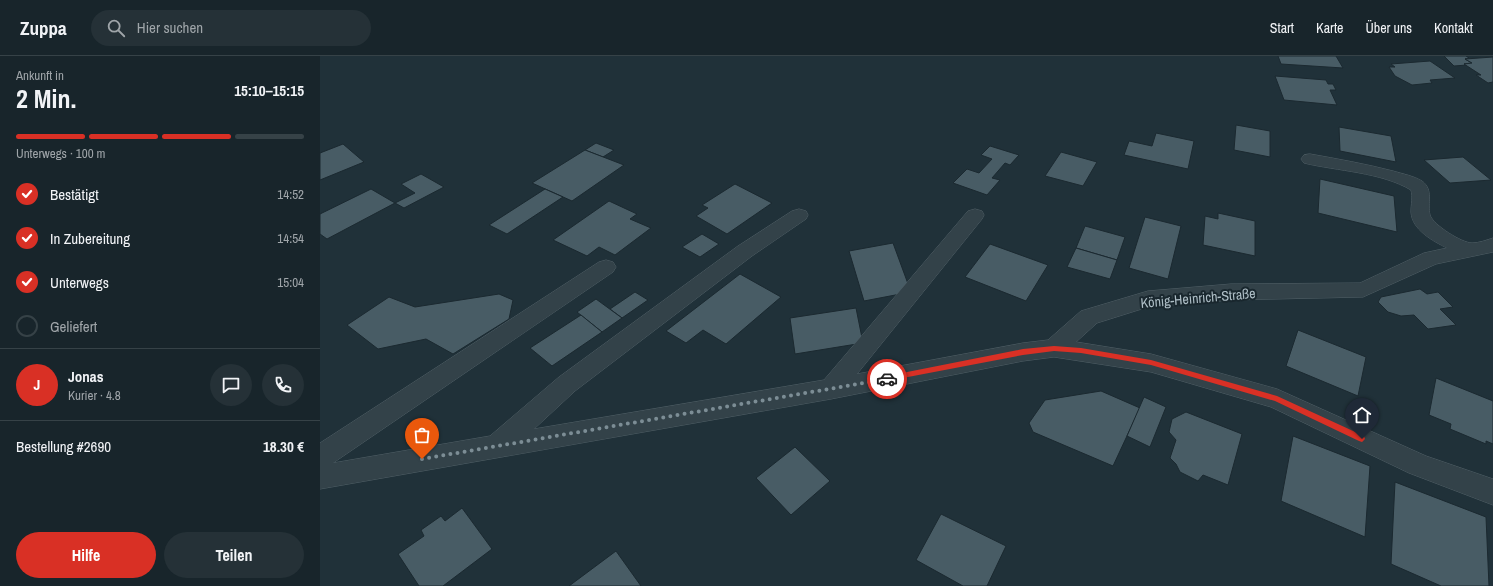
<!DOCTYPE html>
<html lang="de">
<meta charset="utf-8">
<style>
:root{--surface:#18252b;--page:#253137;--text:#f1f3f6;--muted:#9fa5a9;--line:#364247;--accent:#d93025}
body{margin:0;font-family:"Archivo Narrow",sans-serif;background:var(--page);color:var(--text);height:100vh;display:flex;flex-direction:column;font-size:15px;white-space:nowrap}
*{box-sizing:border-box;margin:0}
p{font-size:13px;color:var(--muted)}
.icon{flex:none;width:22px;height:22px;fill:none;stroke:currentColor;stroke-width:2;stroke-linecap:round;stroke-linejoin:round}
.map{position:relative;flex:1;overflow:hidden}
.panel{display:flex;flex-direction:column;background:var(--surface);width:320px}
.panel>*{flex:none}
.pin{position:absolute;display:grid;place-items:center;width:34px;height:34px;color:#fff;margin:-41px -17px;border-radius:50% 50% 50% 0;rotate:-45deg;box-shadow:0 0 4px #0007}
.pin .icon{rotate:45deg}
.courier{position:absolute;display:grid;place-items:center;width:40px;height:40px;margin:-20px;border:3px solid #d93025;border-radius:50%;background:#fff;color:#222;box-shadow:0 1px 5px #0007}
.overview em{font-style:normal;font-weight:700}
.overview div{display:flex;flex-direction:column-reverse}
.overview{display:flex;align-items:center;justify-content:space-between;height:68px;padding:0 16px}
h1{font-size:26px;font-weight:700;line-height:30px}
.bar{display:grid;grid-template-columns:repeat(4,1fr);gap:6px 4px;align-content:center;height:48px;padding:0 16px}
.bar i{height:5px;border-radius:3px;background:var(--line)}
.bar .on{background:var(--accent)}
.bar p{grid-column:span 4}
.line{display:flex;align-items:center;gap:10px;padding:0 16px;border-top:1px solid var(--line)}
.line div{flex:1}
.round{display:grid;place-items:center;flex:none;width:42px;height:42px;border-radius:21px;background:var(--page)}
ol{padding:0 16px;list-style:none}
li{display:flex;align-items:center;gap:12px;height:44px}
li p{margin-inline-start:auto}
li .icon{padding:4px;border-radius:50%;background:var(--accent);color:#fff;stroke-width:4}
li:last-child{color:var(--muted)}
li i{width:22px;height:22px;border:2px solid var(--line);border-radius:50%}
.button{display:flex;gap:8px;margin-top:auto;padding:8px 16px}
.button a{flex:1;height:46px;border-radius:24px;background:var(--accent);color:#fff;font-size:16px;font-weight:700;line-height:46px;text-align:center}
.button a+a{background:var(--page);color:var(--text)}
header{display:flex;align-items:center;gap:24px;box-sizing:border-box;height:56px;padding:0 20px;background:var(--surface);border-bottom:1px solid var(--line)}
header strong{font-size:19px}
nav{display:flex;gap:22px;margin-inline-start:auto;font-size:14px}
.search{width:280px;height:36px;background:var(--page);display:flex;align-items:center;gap:10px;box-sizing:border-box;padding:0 14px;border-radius:22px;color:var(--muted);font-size:15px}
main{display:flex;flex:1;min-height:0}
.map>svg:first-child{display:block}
.building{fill:#485c65;stroke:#1b2930}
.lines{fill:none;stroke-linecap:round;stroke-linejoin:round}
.minor-casing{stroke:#516067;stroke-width:1}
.minor{fill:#334249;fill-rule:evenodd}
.route{fill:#d93025}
.done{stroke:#7c8d95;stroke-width:4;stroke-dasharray:0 7.2}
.labels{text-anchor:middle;stroke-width:4;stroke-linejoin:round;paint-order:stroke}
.street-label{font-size:14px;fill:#aebec6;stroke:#19272e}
</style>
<header>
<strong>Zuppa</strong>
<div class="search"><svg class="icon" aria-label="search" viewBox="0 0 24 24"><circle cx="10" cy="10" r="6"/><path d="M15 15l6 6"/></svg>Hier suchen</div>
<nav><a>Start</a><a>Karte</a><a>Über uns</a><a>Kontakt</a></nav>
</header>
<main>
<section class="panel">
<div class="overview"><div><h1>2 Min.</h1><p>Ankunft in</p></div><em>15:10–15:15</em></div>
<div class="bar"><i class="on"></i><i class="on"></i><i class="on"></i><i></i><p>Unterwegs · 100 m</p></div>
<ol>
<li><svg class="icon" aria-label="check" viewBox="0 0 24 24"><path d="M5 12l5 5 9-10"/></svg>Bestätigt<p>14:52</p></li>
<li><svg class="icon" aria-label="check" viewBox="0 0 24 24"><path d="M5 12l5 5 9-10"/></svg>In Zubereitung<p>14:54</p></li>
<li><svg class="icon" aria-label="check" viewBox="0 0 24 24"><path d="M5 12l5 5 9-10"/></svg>Unterwegs<p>15:04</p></li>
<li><i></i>Geliefert</li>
</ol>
<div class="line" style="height:72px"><b class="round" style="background:var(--accent);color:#fff">J</b><div><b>Jonas</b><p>Kurier · 4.8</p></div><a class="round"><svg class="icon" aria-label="chat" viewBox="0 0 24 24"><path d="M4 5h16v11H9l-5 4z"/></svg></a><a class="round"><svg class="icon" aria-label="phone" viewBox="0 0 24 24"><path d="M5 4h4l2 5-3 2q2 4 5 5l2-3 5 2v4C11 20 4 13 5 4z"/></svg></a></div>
<div class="line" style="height:52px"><div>Bestellung #2690</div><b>18.30 €</b></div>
<div class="button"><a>Hilfe</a><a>Teilen</a></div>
</section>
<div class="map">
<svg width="1173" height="530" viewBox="0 0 1173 530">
<rect width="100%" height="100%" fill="#203139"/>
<g class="building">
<polygon points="958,0 1016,0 1023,12 961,8"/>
<polygon points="1124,0 1146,0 1149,2 1145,3 1152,7 1144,8 1147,9 1134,10"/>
<polygon points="1173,1 1173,26 1168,27 1156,19 1161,19 1144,8 1152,7 1145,3"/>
<polygon points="1110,5 1135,22 1110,24 1112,27 1092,29 1075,20 1069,11 1075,11 1071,8"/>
<polygon points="955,20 1006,24 1008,28 1013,28 1016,34 1010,34 1017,49 964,44"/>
<polygon points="916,69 950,75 950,101 914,94"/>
<polygon points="1019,71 1071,80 1076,106 1020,95"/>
<polygon points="836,77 874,85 868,113 804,99 809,85 832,90"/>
<polygon points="276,87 294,94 283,101 265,94"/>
<polygon points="23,88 44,106 0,124 0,97"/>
<polygon points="670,90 699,99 690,109 685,107 672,122 680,124 667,139 633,127 647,113 659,117 672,103 661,99"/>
<polygon points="265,94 304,109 252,145 212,127"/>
<polygon points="741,96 777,106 763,130 725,120"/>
<polygon points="1143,101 1171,124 1130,127 1104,104"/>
<polygon points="101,118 124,131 84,152 75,147 95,137 81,128"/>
<polygon points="1000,123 1074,140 1077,176 998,157"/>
<polygon points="415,128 452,147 407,178 376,160 388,152 382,149"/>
<polygon points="51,133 75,147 7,183 0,178 0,158"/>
<polygon points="225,133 243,141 187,178 169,169"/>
<polygon points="289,145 317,158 310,163 331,172 295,199 279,191 267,200 233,184"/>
<polygon points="898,157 935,165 935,200 883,189 885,160 898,163"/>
<polygon points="825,161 861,170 848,223 809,212"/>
<polygon points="765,170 805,181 797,204 756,192"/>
<polygon points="382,178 399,188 380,201 362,191"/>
<polygon points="573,187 591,236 544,245 529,195"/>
<polygon points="670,188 728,209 706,245 645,221"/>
<polygon points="756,192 797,204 790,223 747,211"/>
<polygon points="420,218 461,241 406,288 383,274 366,287 346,275"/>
<polygon points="1100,233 1107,238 1118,236 1133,251 1120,253 1136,269 1108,273 1094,259 1081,260 1068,256 1058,246 1061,241"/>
<polygon points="315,236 328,244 302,262 290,253"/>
<polygon points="179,238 193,244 189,263 133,298 106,283 58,293 27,269 69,241 95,251"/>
<polygon points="276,243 302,262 282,276 257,256"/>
<polygon points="536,252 543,287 475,298 470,262"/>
<polygon points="261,259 282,276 232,310 210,292"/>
<polygon points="978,274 1046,301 1038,340 966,310"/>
<polygon points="1116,322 1173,345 1173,388 1166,385 1166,388 1130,373 1131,368 1109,359"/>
<polygon points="781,335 820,352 793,410 713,376 709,367 725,344"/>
<polygon points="824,341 846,351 830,391 807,380"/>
<polygon points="866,356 922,378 908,429 883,419 878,425 860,416 856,408 850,402 856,384 849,376 852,363"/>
<polygon points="973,380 1050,410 1045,481 961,445"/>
<polygon points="475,391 510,425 471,459 436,422"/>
<polygon points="1075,426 1166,461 1169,530 1121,530 1071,508"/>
<polygon points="142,452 172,493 123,530 99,530 78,498 104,480 101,474 121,460 125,465"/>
<polygon points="621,458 686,490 667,530 643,530 596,504"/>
<polygon points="296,495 321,530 249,530"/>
</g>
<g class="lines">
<g class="minor-casing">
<path id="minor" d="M990,98C1018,103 1046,108 1073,115C1083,118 1094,120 1102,125C1114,134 1107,147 1110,159C1113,169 1142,187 1152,187C1159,187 1167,184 1173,182V196L1116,208L1043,241L911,244L828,251L777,267L756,286L831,298L957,333L1106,400L1173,423V449L1089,417L951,351L831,316L734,301L703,305L511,343L0,433V387L279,206L286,204L293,206L296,211L293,216L13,407L170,380L239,321L418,190L472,155L479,153L486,155L488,159L486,163L432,200L255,335L214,373L504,324L648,155L655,153L662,155L664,159L662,163L537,318L703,287L728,284L761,255L828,235L911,228L1040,227L1104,197L1127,192C1113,185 1092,174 1091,156C1091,148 1093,141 1091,134C1061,116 1017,115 984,107L981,103L984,99Z"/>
</g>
<use href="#minor" class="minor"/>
</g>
<polygon class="route" points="734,290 761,292 831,304 957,340 1044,380 1045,383 1042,386 1039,385 955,345 831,309 761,297 734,295 703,299 567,325 563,323 567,320 703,293"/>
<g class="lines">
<polyline class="done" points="102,403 567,323"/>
</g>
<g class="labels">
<g class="street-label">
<text transform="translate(878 242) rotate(-5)" y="5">König-Heinrich-Straße</text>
</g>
</g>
</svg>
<div class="pin" style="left:102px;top:403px;background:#ea580c"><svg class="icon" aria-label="bag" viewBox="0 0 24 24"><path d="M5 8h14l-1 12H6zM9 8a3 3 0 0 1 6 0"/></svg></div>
<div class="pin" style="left:1042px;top:383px;background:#1f2937"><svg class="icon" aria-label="home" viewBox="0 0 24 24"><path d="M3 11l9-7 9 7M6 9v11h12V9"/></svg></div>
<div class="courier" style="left:567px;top:323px"><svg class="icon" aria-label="car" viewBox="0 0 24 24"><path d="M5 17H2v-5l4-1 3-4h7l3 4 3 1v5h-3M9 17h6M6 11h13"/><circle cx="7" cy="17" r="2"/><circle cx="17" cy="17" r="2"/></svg></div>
</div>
</main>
